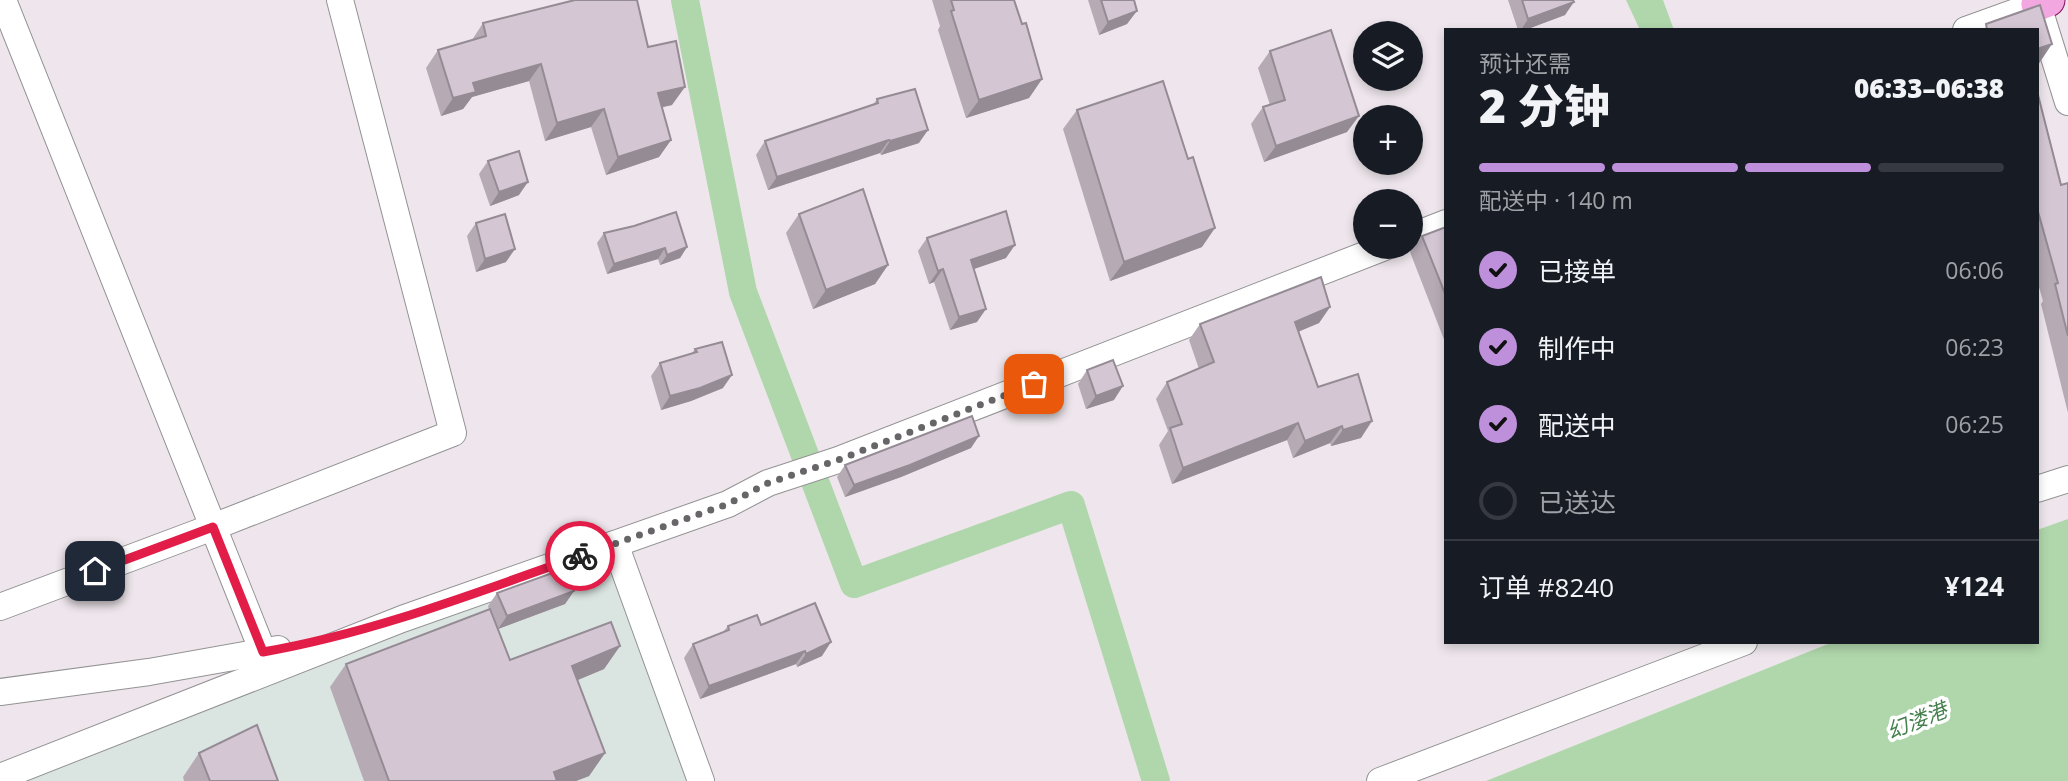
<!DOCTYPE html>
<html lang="zh">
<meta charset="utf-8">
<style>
:root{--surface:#171b24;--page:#20242c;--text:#f1f3f6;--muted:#9ea1a6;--line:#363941;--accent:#be8fda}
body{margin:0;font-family:"Open Sans","Noto Sans SC",sans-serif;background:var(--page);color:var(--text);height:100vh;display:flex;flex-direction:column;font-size:26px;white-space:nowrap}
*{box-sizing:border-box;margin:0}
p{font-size:23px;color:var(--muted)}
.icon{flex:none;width:38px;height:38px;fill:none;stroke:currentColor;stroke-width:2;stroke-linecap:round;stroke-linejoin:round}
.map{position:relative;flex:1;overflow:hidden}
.drawer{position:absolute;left:1444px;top:28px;width:595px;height:616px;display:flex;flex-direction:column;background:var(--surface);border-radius:0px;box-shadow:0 4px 10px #0003}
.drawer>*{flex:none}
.tools{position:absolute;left:1353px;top:21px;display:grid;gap:14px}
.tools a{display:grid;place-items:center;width:70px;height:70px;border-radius:50%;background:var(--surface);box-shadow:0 4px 10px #0003;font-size:35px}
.pin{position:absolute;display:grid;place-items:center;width:60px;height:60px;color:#fff;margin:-30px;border-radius:14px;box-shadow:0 4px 10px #0006}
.courier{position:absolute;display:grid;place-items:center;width:70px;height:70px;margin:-35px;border:5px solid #e11d48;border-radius:50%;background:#fff;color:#222;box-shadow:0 2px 9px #0007}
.headline em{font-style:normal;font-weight:800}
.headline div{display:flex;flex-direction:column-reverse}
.headline{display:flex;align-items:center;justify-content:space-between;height:119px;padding:0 35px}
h1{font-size:46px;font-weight:800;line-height:52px}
.bar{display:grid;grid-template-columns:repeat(4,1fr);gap:10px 7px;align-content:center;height:84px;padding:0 35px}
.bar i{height:9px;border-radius:5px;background:var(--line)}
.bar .selected{background:var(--accent)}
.bar p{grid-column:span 4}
.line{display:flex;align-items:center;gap:18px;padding:0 35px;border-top:2px solid var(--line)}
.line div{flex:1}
ol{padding:0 35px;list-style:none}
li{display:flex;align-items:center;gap:21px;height:77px}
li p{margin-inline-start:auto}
li .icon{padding:7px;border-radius:50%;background:var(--accent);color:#111;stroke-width:4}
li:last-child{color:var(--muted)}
li i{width:38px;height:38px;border:4px solid var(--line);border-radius:50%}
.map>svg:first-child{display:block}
.plaza{fill:#dae4e1}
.water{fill:#b0d7ab}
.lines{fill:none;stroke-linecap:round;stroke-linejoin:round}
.canal{stroke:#b0d7ab;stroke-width:28}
.minor-casing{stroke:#939393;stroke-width:28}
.major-casing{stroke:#8a1062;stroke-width:35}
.minor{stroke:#fff;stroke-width:26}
.major{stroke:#f2a7e1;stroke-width:33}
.wall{fill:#b6abb5}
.shaded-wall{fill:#948b94}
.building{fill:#d4c7d3;stroke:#948b94;stroke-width:2}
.done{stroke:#676567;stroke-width:7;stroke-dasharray:0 12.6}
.route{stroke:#e11d48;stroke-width:9}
.labels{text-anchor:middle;stroke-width:7;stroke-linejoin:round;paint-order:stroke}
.water-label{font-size:21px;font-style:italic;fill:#447f4d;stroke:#fff}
</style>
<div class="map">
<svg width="2068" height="781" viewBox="0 0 2068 781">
<rect width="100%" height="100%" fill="#eee6ec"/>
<polygon class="plaza" points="615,544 701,781 9,781"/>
<g class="water">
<polygon points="1626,0 1663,0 1674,30 1640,30"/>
<polygon points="2068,519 2068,781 1486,781 1833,642 2037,642 2037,530"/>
</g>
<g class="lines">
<polyline class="canal" points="685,0 743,292 854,584 1071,505 1156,781"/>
<g class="minor-casing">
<g id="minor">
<polyline points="3,0 263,652"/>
<polyline points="2040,12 2068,102"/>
<polyline points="1966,30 2038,4"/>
<polyline points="1410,237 1446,223"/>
<polyline points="2037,489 2068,479"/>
<polyline points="615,544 701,781"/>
<polyline points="0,607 213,527 453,433 340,0"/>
<polyline points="0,692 149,672 278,649"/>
<polyline points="0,777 402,619 728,504 768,483 838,460 1385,247"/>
<polyline points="1380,781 1744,642"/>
</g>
</g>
<g class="major-casing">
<polyline id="major" points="2038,4 2048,0"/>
</g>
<use href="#minor" class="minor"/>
<use href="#major" class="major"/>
</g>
<g class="wall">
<polygon points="932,0 1014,0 1042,79 1029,98 966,118 938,30 940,26"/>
<polygon points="1088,0 1134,0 1127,24 1099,35"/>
<polygon points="1508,0 1573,0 1565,15 1525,30 1518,30"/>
<polygon points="483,23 648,47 672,105 662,107 671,140 659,157 606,175 591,127 545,141 529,81 472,97 463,109 441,116 426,68 438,50 472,40"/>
<polygon points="1270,51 1347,132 1264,162 1251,124 1263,107 1270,105 1258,68"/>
<polygon points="2037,91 2061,185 2068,183 2068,413 2041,304 2043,301 2037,280"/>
<polygon points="877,99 919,143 881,155 880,153 768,190 756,155 765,141 873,105"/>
<polygon points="1077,110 1188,159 1202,247 1110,281 1063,129"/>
<polygon points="488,161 519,195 490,206 479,174"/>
<polygon points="799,214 888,265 875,284 813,309 786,233"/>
<polygon points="476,223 506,262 476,272 467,236"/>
<polygon points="1446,227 1446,342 1445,342 1410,252 1422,236"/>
<polygon points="604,233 687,247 680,258 660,265 658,259 607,274 597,243"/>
<polygon points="927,238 1006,258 974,269 977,322 950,330 934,282 929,284 918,251"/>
<polygon points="1330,307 1319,323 1298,332 1318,387 1361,438 1331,446 1330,443 1293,458 1287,440 1172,484 1159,445 1168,431 1156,399 1167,382 1199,369 1189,340 1200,324"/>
<polygon points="695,349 723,388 691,401 661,410 651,376 660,363 692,353"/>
<polygon points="1087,370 1114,400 1086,409 1078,384"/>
<polygon points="971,448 901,477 845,497 837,477 845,465"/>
<polygon points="574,591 565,604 498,629 510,660 620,646 604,669 578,680 605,753 589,776 576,781 364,781 330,687 346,664 489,610 488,606 497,593"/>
<polygon points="761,625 822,656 797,667 796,664 700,699 684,658 693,644 723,632 728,626"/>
<polygon points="199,753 278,781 184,781 183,777"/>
</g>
<g class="shaded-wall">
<polygon points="1574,2 1565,15 1525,30 1521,30 1528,19"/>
<polygon points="1137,11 1127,24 1099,35 1108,22"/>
<polygon points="2052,44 2038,65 2037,65 2037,49"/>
<polygon points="541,64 529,81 472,97 463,109 441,116 453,98 473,83"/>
<polygon points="1042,79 1029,98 966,118 979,100"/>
<polygon points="685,87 672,105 646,111 658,93"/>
<polygon points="604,109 591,127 545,141 557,123"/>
<polygon points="1359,116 1347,132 1264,162 1276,146"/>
<polygon points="928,130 919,143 881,155 890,141"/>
<polygon points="671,140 659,157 606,175 618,157"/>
<polygon points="889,140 880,153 768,190 777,177"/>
<polygon points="528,182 519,195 490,206 499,192"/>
<polygon points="1215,228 1202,247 1110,281 1124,262"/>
<polygon points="1015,245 1006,258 962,273 971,260"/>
<polygon points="687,247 680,258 660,265 667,255"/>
<polygon points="665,248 658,259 607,274 614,264"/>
<polygon points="515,249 506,262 476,272 485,259"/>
<polygon points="888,265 875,284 813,309 826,290"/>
<polygon points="943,269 934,282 929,284 938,271"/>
<polygon points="1330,307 1319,323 1283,338 1295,322"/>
<polygon points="986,309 977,322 950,330 959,317"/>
<polygon points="732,375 723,388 691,401 661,410 670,396"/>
<polygon points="1123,386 1114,400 1086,409 1096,396"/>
<polygon points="1372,421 1361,438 1331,446 1343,430"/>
<polygon points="1298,423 1287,440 1172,484 1183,468"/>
<polygon points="1342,426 1330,443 1293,458 1305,441"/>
<polygon points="979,436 971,448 901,477 845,497 854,485"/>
<polygon points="574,591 565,604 498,629 507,616"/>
<polygon points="831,642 822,656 797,667 806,654"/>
<polygon points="620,646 604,669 556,689 572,666"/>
<polygon points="805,651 796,664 700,699 709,686"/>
<polygon points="605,753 589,776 576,781 548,781 554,772"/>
</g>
<g class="building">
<polygon points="575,0 637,0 648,47 676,41 685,87 658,93 671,140 618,157 604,109 557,123 541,64 473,83 476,92 453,98 438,50 486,36 483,23"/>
<polygon points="951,0 1014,0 1022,24 1026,23 1042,79 979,100 951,11 954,10"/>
<polygon points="1101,0 1134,0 1137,11 1108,22"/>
<polygon points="1522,0 1573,0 1574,2 1528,19"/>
<polygon points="2040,5 2052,44 2037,49 2037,30 1987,30 1986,24"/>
<polygon points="1331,30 1359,116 1276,146 1263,107 1285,100 1270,51"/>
<polygon points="1163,81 1188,159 1193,157 1215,228 1124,262 1077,110"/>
<polygon points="915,89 928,130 890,141 889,140 777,177 765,141 878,103 877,99"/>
<polygon points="2037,91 2061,185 2068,183 2068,336 2055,284 2058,283 2037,208"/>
<polygon points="519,151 528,182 499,192 488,161"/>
<polygon points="863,189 888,265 826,290 799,214"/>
<polygon points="1006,211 1015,245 971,260 986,309 959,317 943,269 938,271 927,238"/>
<polygon points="676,212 687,247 667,255 665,248 614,264 604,233 634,226"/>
<polygon points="505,214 515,249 485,259 476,223"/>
<polygon points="1446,227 1446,296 1422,236"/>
<polygon points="1321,277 1330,307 1295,322 1318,387 1358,374 1372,421 1343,430 1342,426 1305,441 1298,423 1183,468 1170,428 1182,424 1167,382 1214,362 1200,324"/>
<polygon points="722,342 732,375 700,388 670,396 660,363 697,352 695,349"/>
<polygon points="1113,360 1123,386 1096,396 1087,370"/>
<polygon points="972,416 979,436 910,465 854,485 845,465"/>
<polygon points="566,568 574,591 507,616 497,593"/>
<polygon points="815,603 831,642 806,654 805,651 709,686 693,644 729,630 728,626 757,615 761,625"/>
<polygon points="490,609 510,660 611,622 620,646 572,666 605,753 554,772 557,781 389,781 346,664"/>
<polygon points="257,725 278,781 210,781 199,753"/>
</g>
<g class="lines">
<polyline class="done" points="580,556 728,504 768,483 838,460 1034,384"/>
<path class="route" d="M95,571L213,527L263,652C373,633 475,593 580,556"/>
</g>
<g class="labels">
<g class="water-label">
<text transform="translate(1917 721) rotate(-22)" y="7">幻溇港</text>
</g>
</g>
</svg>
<div class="tools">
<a><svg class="icon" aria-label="layers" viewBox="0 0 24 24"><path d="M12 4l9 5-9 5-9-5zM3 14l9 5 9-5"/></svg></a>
<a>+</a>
<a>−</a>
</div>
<div class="pin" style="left:1034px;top:384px;background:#ea580c"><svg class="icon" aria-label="bag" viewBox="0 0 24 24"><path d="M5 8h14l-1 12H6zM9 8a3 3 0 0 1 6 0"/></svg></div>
<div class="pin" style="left:95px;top:571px;background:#1f2937"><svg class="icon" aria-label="home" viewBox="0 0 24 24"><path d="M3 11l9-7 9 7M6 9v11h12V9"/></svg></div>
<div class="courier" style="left:580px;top:556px"><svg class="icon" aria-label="bike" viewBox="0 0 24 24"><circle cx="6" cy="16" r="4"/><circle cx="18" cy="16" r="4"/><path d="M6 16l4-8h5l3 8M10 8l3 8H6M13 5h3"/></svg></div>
<section class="drawer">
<div class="headline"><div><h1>2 分钟</h1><p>预计还需</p></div><em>06:33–06:38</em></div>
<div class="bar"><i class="selected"></i><i class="selected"></i><i class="selected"></i><i></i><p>配送中 · 140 m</p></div>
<ol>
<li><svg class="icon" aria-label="check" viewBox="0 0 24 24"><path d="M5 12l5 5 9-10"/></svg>已接单<p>06:06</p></li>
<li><svg class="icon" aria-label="check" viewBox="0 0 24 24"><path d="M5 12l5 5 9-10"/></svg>制作中<p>06:23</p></li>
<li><svg class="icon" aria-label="check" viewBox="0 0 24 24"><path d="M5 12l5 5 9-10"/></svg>配送中<p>06:25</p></li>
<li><i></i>已送达</li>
</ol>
<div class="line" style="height:91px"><div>订单 #8240</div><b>¥124</b></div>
</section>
</div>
